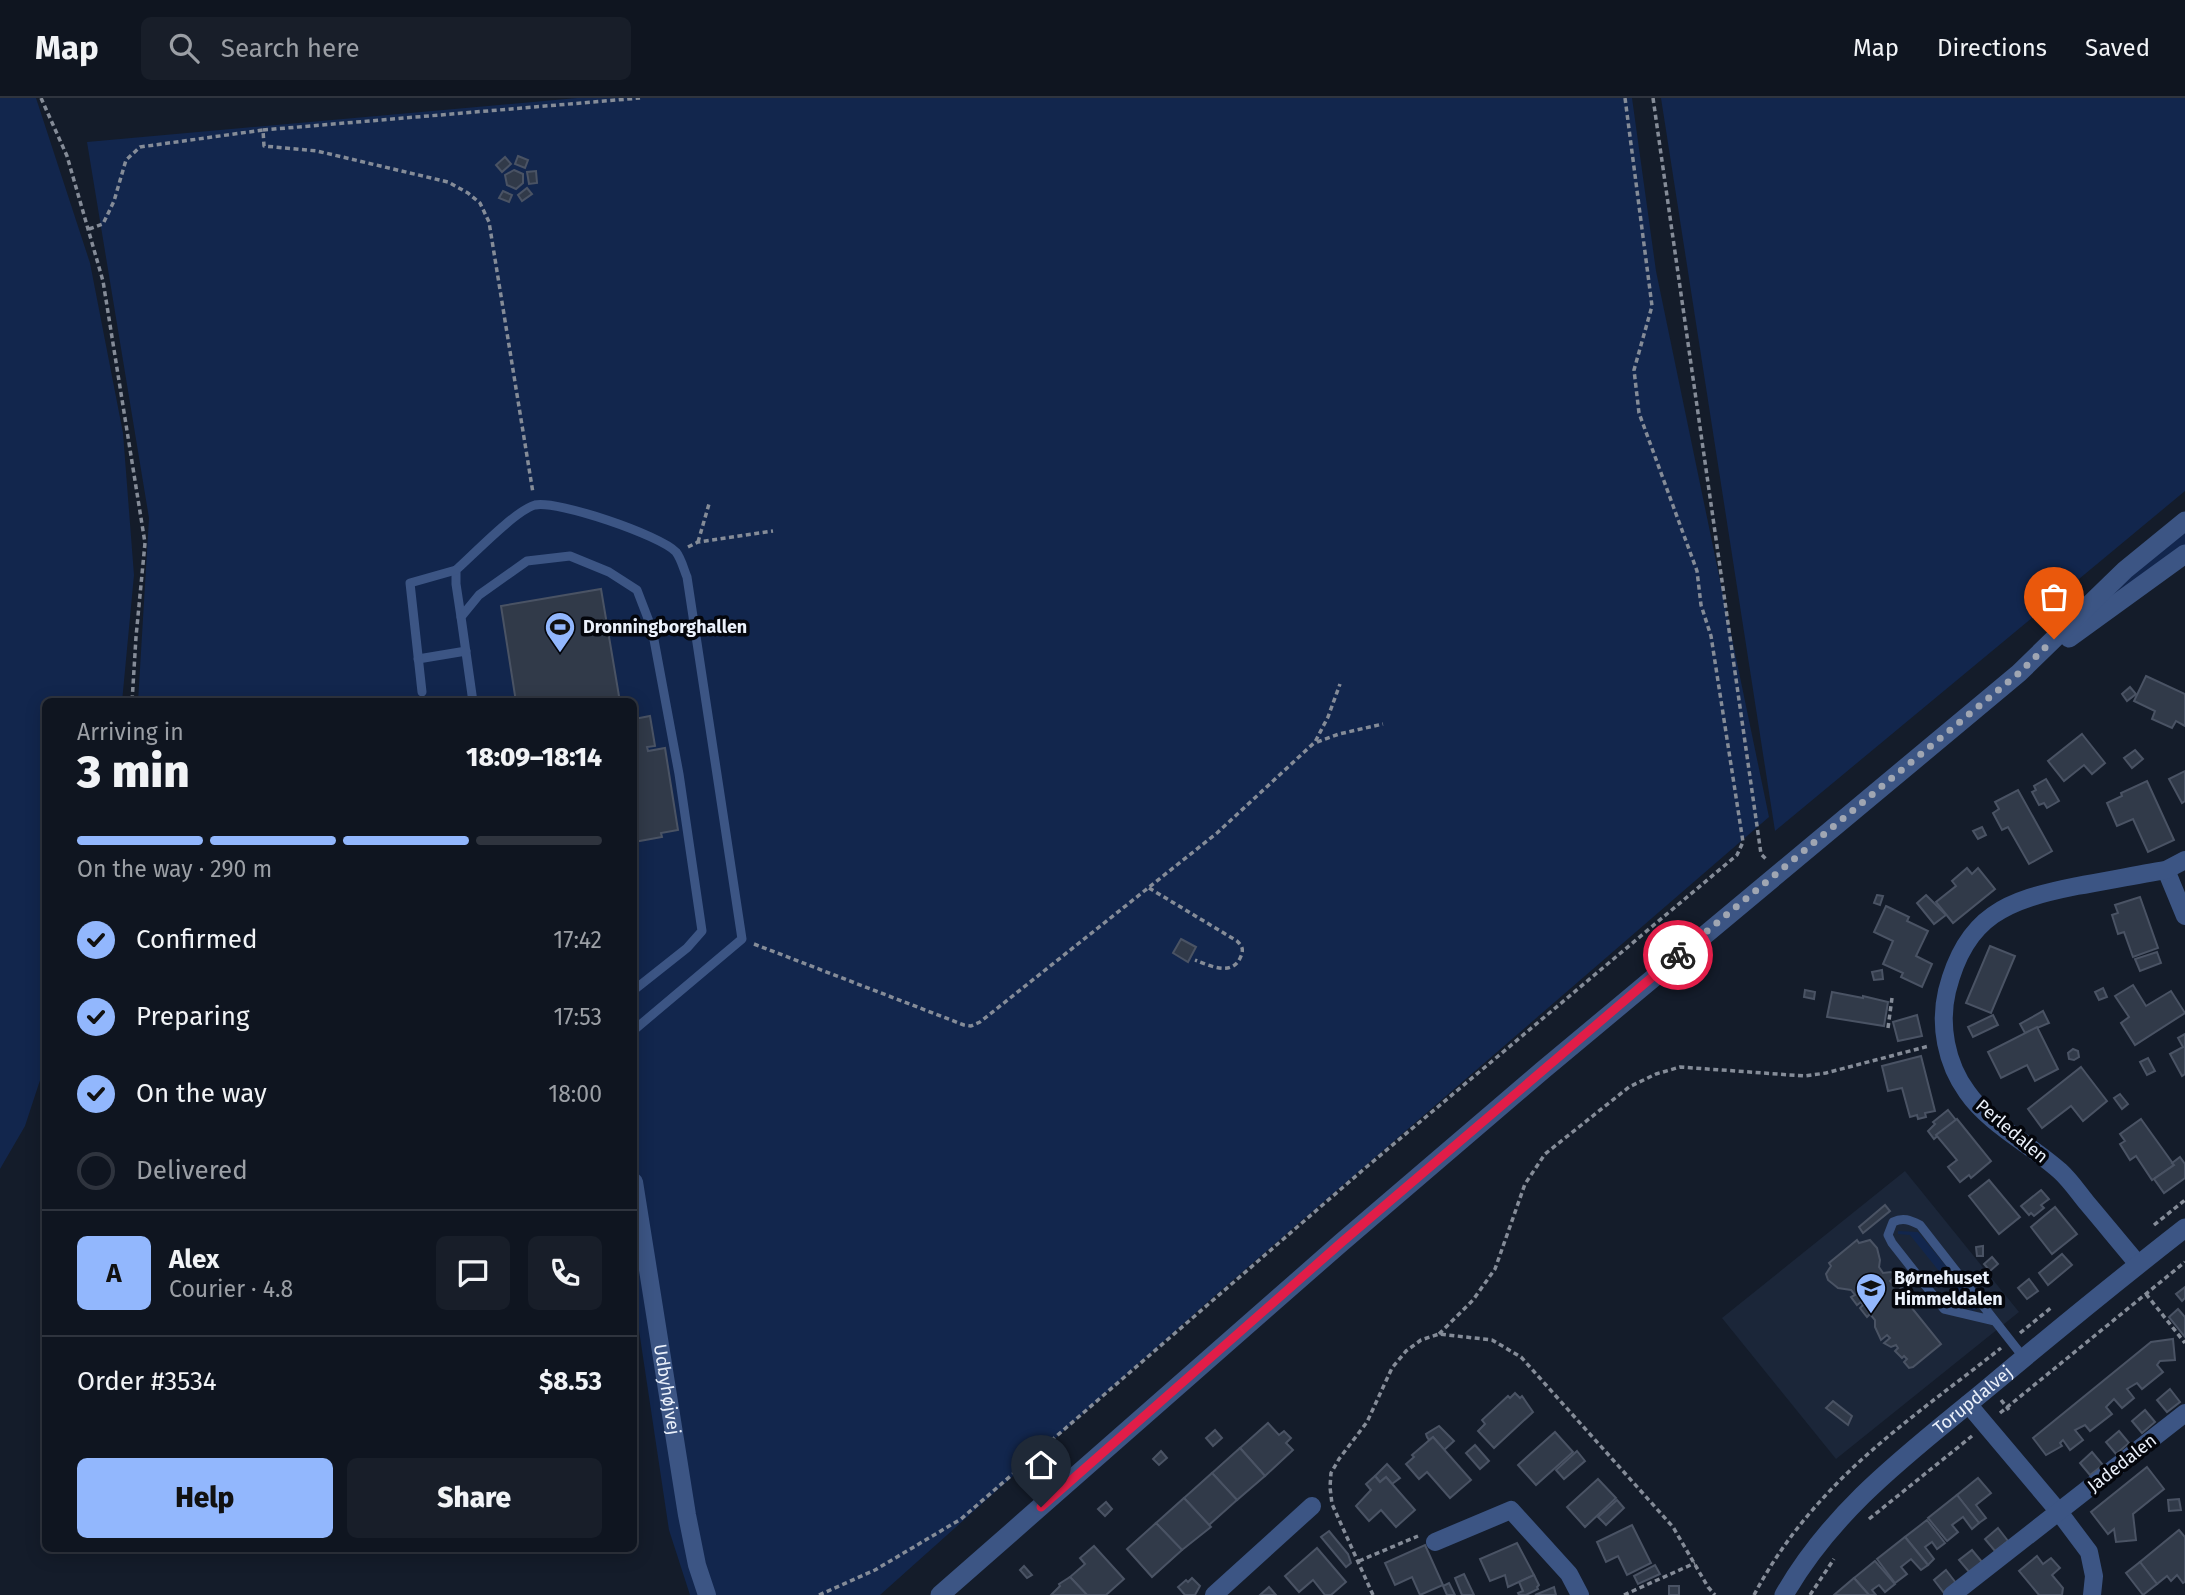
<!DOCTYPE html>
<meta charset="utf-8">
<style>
:root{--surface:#0f1520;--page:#181e29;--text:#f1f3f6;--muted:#9b9fa5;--line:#2f343e;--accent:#92b7fd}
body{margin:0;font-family:"Fira Sans",sans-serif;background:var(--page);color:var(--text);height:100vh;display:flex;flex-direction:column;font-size:26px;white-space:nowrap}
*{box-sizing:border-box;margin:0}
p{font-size:23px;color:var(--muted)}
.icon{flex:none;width:38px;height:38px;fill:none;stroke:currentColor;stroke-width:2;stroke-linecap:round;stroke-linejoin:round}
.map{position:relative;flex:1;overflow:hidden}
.details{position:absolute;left:42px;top:600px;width:595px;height:854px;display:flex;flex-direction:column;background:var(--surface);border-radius:10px;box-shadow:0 4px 18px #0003,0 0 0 2px var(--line)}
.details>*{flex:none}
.pin{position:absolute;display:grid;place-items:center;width:60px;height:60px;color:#fff;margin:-72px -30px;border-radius:50% 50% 50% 0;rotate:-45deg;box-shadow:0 0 7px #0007}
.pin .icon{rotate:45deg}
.courier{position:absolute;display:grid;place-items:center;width:70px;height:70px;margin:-35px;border:5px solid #e11d48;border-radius:50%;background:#fff;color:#222;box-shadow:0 2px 9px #0007}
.summary em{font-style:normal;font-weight:800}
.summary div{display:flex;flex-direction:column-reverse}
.summary{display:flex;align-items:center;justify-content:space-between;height:119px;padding:0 35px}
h1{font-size:46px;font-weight:800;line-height:52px}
.bar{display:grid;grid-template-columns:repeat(4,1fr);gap:10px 7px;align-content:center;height:84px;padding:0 35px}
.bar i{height:9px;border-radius:5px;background:var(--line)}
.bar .on{background:var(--accent)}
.bar p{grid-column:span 4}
.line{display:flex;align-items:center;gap:18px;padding:0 35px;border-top:2px solid var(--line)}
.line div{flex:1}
.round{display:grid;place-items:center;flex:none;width:74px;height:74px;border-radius:10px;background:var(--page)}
ol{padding:0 35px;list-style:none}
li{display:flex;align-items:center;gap:21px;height:77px}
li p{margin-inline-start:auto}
li .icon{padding:7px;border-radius:50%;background:var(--accent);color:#111;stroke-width:4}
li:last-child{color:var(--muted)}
li i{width:38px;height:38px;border:4px solid var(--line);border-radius:50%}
.action{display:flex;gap:14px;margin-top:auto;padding:14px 35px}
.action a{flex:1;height:80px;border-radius:10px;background:var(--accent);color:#111;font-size:28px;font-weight:800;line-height:80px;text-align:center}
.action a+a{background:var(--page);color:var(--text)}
header{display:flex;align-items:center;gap:42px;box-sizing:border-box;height:98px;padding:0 35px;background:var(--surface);border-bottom:2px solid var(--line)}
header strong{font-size:33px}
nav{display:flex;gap:38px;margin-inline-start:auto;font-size:24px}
.search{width:490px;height:63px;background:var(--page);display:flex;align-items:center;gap:18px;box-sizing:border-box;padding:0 24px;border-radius:10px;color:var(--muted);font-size:26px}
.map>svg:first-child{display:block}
.built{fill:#1b2639}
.green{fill:#12264d}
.building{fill:#313a49;stroke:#4a5364;stroke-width:2}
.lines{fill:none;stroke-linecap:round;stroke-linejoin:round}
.path{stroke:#858c98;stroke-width:3.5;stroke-dasharray:5 3.5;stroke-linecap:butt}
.service{stroke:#3c5584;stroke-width:9}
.minor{stroke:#3c5584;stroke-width:18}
.tertiary{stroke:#3c5584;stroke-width:19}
.done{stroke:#a0a6b2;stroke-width:7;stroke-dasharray:0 12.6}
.route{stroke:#e11d48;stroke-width:9}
.labels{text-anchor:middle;stroke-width:7;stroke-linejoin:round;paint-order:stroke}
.poi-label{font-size:18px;font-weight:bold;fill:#ebf1fb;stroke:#04060c;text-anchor:start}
.street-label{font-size:18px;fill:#ebf1fb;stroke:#04060c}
</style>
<header>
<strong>Map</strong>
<div class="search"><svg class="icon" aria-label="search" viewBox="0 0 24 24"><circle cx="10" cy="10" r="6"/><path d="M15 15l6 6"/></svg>Search here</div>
<nav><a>Map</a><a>Directions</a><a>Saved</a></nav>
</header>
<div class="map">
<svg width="2185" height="1497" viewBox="0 0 2185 1497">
<rect width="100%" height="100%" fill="#141c2a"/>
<polygon class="built" points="1905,1073 2019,1214 1836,1361 1722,1220"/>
<g class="green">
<polygon points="0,0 36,0 90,165 123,335 134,477 122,604 46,604 45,967 25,1028 0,1071"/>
<polygon points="577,0 1632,0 1656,173 1769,719 1211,1201 880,1497 690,1497 669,1432 634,1199 634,604 138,604 149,420 87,44"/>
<polygon points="1661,0 2185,0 2185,393 1775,733"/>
<polygon points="2185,431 2185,448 2094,515 2119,489"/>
<polygon points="1898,1133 1918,1134 1974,1202 1978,1211 1971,1213 1910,1137 1898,1136"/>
</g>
<g class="building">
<polygon points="518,58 528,62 525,70 515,66"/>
<polygon points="505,59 511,66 502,74 496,67"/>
<polygon points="514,72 523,76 523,85 516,91 507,87 505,77"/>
<polygon points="536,73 537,85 529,86 527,74"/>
<polygon points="527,90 532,96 522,103 518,97"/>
<polygon points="503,93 512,97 509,104 499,100"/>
<polygon points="601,491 620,604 516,604 501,508"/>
<polygon points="2146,578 2185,596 2185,628 2176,623 2172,630 2152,621 2155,613 2134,603"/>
<polygon points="2130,589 2136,596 2127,603 2122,596"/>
<polygon points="650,618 655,648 647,649 648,653 665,650 678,732 661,735 662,739 634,744 634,621"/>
<polygon points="2082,636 2105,665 2092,676 2084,667 2064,683 2048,663"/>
<polygon points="2135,652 2143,661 2132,670 2124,660"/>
<polygon points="2185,673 2185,703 2182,705 2169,681"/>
<polygon points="2046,681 2059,703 2047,710 2044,705 2039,707 2032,694 2036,692 2034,688"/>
<polygon points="2147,683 2174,742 2148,754 2133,721 2117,728 2107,705 2122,698 2121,695"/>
<polygon points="2018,692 2052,753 2029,766 2008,729 2002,732 1993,715 1999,711 1995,704"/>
<polygon points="1982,729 1986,737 1978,741 1973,733"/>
<polygon points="1967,770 1972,776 1978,770 1995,791 1953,825 1936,804 1956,788 1952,783"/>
<polygon points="1877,797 1883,798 1880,807 1874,805"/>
<polygon points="1926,797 1946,817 1934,826 1917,805"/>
<polygon points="2140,799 2158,850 2133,859 2124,834 2118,836 2112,817 2118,815 2115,807"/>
<polygon points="1886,808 1909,819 1907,823 1928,833 1916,858 1932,866 1922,889 1901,879 1903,875 1883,866 1893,843 1874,834"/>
<polygon points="1181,841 1196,849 1188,864 1173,855"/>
<polygon points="1990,848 2015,858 1991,915 1966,905"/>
<polygon points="2157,854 2161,865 2140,873 2135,861"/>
<polygon points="1882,872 1883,881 1874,882 1872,874"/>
<polygon points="2133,887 2146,908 2171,893 2185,915 2135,947 2121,925 2129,919 2115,898"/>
<polygon points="2103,890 2107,899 2099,902 2095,894"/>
<polygon points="1805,892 1815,894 1814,901 1804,899"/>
<polygon points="1832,894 1863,900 1863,898 1888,904 1884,928 1827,919"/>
<polygon points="2043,913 2049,925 2025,935 2020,926"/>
<polygon points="1917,917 1922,938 1898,943 1893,924"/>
<polygon points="1993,917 1998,927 1973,939 1968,929"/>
<polygon points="2037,929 2058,971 2035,983 2027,967 2001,980 1988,954"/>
<polygon points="2185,936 2185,976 2182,978 2170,956 2183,949 2178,940"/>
<polygon points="2073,951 2078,953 2079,959 2074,962 2069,961 2068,955"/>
<polygon points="1921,958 1935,1013 1925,1015 1926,1019 1918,1021 1917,1017 1910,1019 1902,990 1888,993 1882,968"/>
<polygon points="2148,960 2155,973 2147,977 2140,964"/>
<polygon points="2081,969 2107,1003 2083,1023 2071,1008 2042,1030 2028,1011"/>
<polygon points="2120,996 2128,1006 2122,1011 2114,1000"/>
<polygon points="1948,1012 1956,1022 1934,1041 1928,1033 1935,1026 1933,1024"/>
<polygon points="1957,1021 1991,1063 1971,1080 1969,1077 1960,1084 1948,1069 1957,1062 1936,1037"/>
<polygon points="2141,1021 2174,1067 2152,1082 2136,1058 2130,1062 2120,1046 2125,1043 2120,1036"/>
<polygon points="2180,1059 2185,1066 2185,1080 2164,1095 2154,1081 2174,1067 2172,1065"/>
<polygon points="1989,1082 2020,1119 1999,1136 1969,1098"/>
<polygon points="2041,1092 2049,1101 2041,1107 2044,1110 2034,1118 2031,1115 2029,1117 2021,1108"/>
<polygon points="1885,1107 1890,1113 1863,1135 1859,1129"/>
<polygon points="2055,1109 2077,1136 2052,1156 2031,1129"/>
<polygon points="1857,1142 1859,1145 1870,1142 1877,1150 1880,1162 1879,1169 1883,1175 1891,1174 1896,1177 1890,1183 1892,1185 1898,1180 1904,1187 1898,1193 1900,1196 1906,1191 1912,1206 1911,1209 1941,1246 1913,1269 1909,1270 1904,1264 1907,1261 1904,1258 1902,1260 1895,1253 1898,1250 1896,1247 1891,1249 1884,1245 1890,1240 1887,1237 1881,1242 1875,1229 1875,1222 1870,1216 1867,1219 1860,1210 1863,1207 1861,1204 1857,1207 1851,1199 1855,1197 1851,1192 1838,1190 1828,1182 1826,1176 1831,1168 1829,1165"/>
<polygon points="1983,1148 1983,1158 1977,1158 1976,1149"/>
<polygon points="2062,1156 2072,1167 2048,1187 2039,1175"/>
<polygon points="1992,1159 1998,1166 1990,1173 1984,1166"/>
<polygon points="2029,1181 2038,1193 2027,1201 2018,1190"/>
<polygon points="2185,1189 2185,1200 2182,1203 2176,1196"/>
<polygon points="2178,1211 2185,1219 2185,1239 2169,1219"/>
<polygon points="2173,1241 2175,1262 2160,1263 2157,1267 2163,1274 2142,1291 2137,1285 2127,1291 2134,1300 2122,1310 2114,1301 2106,1309 2112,1316 2090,1333 2085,1327 2075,1332 2083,1342 2070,1352 2063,1342 2060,1345 2062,1348 2046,1357 2033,1340 2151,1244"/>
<polygon points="2170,1291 2180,1304 2167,1314 2157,1302"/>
<polygon points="1515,1295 1520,1300 1522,1298 1533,1314 1494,1350 1478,1333 1485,1326 1482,1322 1508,1298 1510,1300"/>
<polygon points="1833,1303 1852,1318 1848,1327 1826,1310"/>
<polygon points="2145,1312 2155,1324 2142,1335 2132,1323"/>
<polygon points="1268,1325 1279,1337 1284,1333 1291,1340 1286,1345 1293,1352 1265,1378 1240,1350"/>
<polygon points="1439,1328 1454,1343 1444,1352 1433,1339 1429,1342 1427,1339 1426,1336"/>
<polygon points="1215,1332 1222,1340 1213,1348 1206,1340"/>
<polygon points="2119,1333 2129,1345 2116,1356 2106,1344"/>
<polygon points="1555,1334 1573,1354 1536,1387 1518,1367"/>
<polygon points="1433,1339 1471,1382 1450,1400 1427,1374 1419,1381 1406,1366 1414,1359 1412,1357"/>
<polygon points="1475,1347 1489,1363 1480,1371 1466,1355"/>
<polygon points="1240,1350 1265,1378 1237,1402 1212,1375"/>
<polygon points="1161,1353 1167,1360 1159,1367 1153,1361"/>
<polygon points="1577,1353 1585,1363 1564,1381 1556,1372"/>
<polygon points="2092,1354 2103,1367 2090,1377 2080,1365"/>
<polygon points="1387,1366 1400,1380 1392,1386 1386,1379 1380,1384 1375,1378"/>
<polygon points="2147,1369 2164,1391 2133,1416 2136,1442 2116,1444 2114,1431 2108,1436 2091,1414"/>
<polygon points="1212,1375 1237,1402 1209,1427 1184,1400"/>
<polygon points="1375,1378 1380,1384 1386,1379 1415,1412 1396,1429 1381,1412 1369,1423 1356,1408 1371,1392 1366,1386"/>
<polygon points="1978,1380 1991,1395 1976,1407 1986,1420 1979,1425 1957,1397"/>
<polygon points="1598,1381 1616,1400 1585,1429 1567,1409"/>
<polygon points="1957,1397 1979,1425 1972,1431 1963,1419 1952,1427 1958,1434 1947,1443 1928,1420"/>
<polygon points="1184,1400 1211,1429 1182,1452 1156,1425"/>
<polygon points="2179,1401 2181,1412 2169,1413 2168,1402"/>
<polygon points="1617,1402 1624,1410 1606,1427 1598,1419"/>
<polygon points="1106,1404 1112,1411 1105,1418 1098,1411"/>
<polygon points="1927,1422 1945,1445 1937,1451 1932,1444 1925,1449 1934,1461 1928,1467 1905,1439"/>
<polygon points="1156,1425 1182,1452 1152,1479 1127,1451"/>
<polygon points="1632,1427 1651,1465 1627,1477 1618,1458 1606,1464 1597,1444"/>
<polygon points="1998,1430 2008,1443 1995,1453 1985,1441"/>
<polygon points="2179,1432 2185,1439 2185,1484 2183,1485 2177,1477 2171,1483 2167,1478 2157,1486 2140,1464"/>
<polygon points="1329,1433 1348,1456 1351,1465 1346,1469 1321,1439"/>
<polygon points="1905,1439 1928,1467 1921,1472 1911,1461 1901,1469 1907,1476 1895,1485 1877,1461"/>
<polygon points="1517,1445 1534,1477 1508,1489 1505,1477 1490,1483 1480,1461"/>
<polygon points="1425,1447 1443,1487 1420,1497 1412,1479 1395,1487 1385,1465"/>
<polygon points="1094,1448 1124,1481 1106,1497 1087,1497 1070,1479 1085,1466 1080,1460"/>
<polygon points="1317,1450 1346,1484 1331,1497 1325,1497 1313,1482 1299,1494 1285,1478"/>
<polygon points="1972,1452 1982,1464 1970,1475 1959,1462"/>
<polygon points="2037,1458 2043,1466 2051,1460 2060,1470 2052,1477 2063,1490 2062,1497 2039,1497 2019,1473"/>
<polygon points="1875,1463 1895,1486 1885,1494 1879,1487 1872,1492 1876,1497 1869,1497 1854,1480"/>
<polygon points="2140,1464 2157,1486 2143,1497 2126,1475"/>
<polygon points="1655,1467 1660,1476 1638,1486 1634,1478"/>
<polygon points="1024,1468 1032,1477 1027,1480 1020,1472"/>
<polygon points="1946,1472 1956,1485 1944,1495 1934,1482"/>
<polygon points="1464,1476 1474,1497 1462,1497 1455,1480"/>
<polygon points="1534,1477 1539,1487 1537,1489 1538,1491 1526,1497 1519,1497 1518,1495 1523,1493 1519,1484"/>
<polygon points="1070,1479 1087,1497 1051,1497 1060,1488 1059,1486"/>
<polygon points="1192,1480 1200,1488 1195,1497 1185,1497 1178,1489 1186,1482 1188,1484"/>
<polygon points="1854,1480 1869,1497 1834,1497"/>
<polygon points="1449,1485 1455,1497 1447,1497 1443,1488"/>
<rect x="1669" y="1488" width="10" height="9"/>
<polygon points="1269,1489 1276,1497 1260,1497"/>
<polygon points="1554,1489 1556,1497 1535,1497"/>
</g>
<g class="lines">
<g class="path">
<polyline points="41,0 67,58 103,183 145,445 136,539 132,604"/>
<polyline points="1653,0 1761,756 1767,762"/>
<polyline points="263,32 640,0"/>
<polyline points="89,131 103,126 114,103 126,62 140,49 263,32 264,48 317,53 448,84 468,95 480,105 489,124 533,395"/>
<polyline points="698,444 709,406"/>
<polyline points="688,449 698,444 773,433"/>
<polyline points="1317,644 1339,636 1383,626"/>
<path d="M1149,790L1237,843C1242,848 1244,851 1241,858C1233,879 1210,868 1195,862"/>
<polyline points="754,846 964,927 971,928 980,924 1217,735 1315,644 1328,619 1340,586"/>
<polyline points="1888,930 1892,900"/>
<polyline points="2154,1127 2185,1102"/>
<polyline points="2146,1196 2185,1245"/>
<polyline points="2020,1235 2052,1209"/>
<polyline points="1439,1236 1473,1202 1495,1171 1525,1086 1545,1056 1629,989 1656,976 1680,969 1805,978 1826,975 1929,948"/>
<polyline points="2001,1302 2009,1312"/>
<polyline points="2000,1315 2185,1164"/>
<polyline points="1869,1421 1972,1338"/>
<polyline points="1359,1463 1418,1438"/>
<polyline points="819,1497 875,1472 961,1421 1364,1071 1737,757 1743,744 1711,538 1701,507 1697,473 1639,315 1634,272 1652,208 1625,0"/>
<polyline points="1373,1497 1332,1406 1330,1389 1331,1375 1339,1361 1367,1324 1392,1270 1406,1253 1421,1242 1439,1236 1492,1242 1521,1259 1673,1429 1708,1489 1715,1497"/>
<polyline points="1624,1497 1695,1465"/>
<path d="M1754,1497C1773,1461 1797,1428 1825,1398C1875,1343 1943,1296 2001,1250"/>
<polyline points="1810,1497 1834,1461"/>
</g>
<g class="service">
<path d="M461,519L456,486V472C473,457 516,412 535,407C557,402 660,437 676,454C681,460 684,472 687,479L742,841L634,932"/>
<polyline points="418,561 466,553"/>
<polyline points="422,594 410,485 456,472"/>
<polyline points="473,604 461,519 479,497 527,463 570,458 609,474 637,492 652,531 679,676 702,833 687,850 634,892"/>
<path d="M1995,1223L1920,1127C1910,1122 1903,1119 1893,1124L1888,1137L1892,1145L1944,1211L1995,1223L2024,1260"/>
</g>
<g class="minor">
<polyline points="2166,772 2185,818"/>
<path id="s1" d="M634,1084L687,1417L697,1467L707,1497"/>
<path d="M2138,1166C2121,1146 2104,1125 2087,1105C2078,1094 2070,1082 2060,1073C2030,1046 1990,1027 1967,994C1946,965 1939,927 1947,893C1966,817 2007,802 2077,788C2106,783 2136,777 2166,772L2185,762"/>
<polyline points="1968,1306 2059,1414 2089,1454 2094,1478 2092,1497"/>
<polyline points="1435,1444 1511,1412 1569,1476 1580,1497"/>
<polyline points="1214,1497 1312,1408"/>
<polyline points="1952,1497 2185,1315"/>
</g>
<g class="tertiary">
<polyline points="2069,540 2185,456"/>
<polyline points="940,1497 1342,1144 1543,972 2019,575 2125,472 2185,423"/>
<path id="s2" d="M1784,1497C1833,1411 1909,1355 1983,1294C2050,1238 2117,1183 2185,1130"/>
</g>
</g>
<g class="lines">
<polyline class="done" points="1678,857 2019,575 2054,541"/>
<polyline class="route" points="1041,1409 1342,1144 1678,857"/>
</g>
<defs>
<g id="stadium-pin" transform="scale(1.575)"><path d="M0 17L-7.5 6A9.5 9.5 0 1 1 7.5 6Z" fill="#92b7fd" stroke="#04060c"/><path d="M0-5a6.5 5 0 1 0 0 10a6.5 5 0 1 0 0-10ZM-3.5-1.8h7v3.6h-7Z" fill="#111"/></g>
<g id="school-pin" transform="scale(1.575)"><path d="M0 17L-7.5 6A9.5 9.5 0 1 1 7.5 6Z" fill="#92b7fd" stroke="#04060c"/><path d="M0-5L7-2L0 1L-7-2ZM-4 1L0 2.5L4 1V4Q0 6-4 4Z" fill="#111"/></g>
</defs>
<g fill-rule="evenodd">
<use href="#stadium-pin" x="560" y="529"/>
<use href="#school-pin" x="1871" y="1190"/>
</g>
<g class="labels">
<g class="poi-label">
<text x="583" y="535">Dronningborghallen</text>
<text x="1894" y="1186">Børnehuset<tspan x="1894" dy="21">Himmeldalen</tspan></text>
</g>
<g class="street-label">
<text transform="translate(2012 1033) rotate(40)" y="6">Perledalen</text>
<text dy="6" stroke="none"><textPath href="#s1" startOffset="210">Udbyhøjvej</textPath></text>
<text dy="6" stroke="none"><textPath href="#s2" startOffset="273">Torupdalvej</textPath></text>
<text transform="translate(2122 1365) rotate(-38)" y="6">Jadedalen</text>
</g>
</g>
</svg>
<div class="pin" style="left:2054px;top:541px;background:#ea580c"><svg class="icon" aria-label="bag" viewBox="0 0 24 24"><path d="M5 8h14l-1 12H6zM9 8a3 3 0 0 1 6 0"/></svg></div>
<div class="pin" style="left:1041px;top:1409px;background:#1f2937"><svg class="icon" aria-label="home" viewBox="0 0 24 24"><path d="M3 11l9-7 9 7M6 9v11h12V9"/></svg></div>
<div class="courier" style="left:1678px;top:857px"><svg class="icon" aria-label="bike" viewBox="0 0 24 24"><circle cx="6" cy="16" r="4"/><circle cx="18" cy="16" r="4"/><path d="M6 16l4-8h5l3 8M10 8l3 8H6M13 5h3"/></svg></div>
<section class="details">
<div class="summary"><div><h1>3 min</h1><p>Arriving in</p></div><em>18:09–18:14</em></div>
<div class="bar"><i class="on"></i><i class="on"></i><i class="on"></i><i></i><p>On the way · 290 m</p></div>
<ol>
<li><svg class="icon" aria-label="check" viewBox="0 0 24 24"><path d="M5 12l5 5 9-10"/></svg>Confirmed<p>17:42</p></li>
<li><svg class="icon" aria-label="check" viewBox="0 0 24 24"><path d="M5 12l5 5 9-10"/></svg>Preparing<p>17:53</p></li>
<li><svg class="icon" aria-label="check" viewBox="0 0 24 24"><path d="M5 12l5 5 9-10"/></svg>On the way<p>18:00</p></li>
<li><i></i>Delivered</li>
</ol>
<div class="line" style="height:126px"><b class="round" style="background:var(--accent);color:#111">A</b><div><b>Alex</b><p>Courier · 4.8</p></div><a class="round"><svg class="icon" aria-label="chat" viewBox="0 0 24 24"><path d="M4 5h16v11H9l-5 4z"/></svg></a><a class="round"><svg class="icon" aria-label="phone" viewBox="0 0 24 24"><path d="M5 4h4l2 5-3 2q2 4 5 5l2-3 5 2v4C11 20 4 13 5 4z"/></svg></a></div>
<div class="line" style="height:91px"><div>Order #3534</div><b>$8.53</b></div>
<div class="action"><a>Help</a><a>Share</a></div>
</section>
</div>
